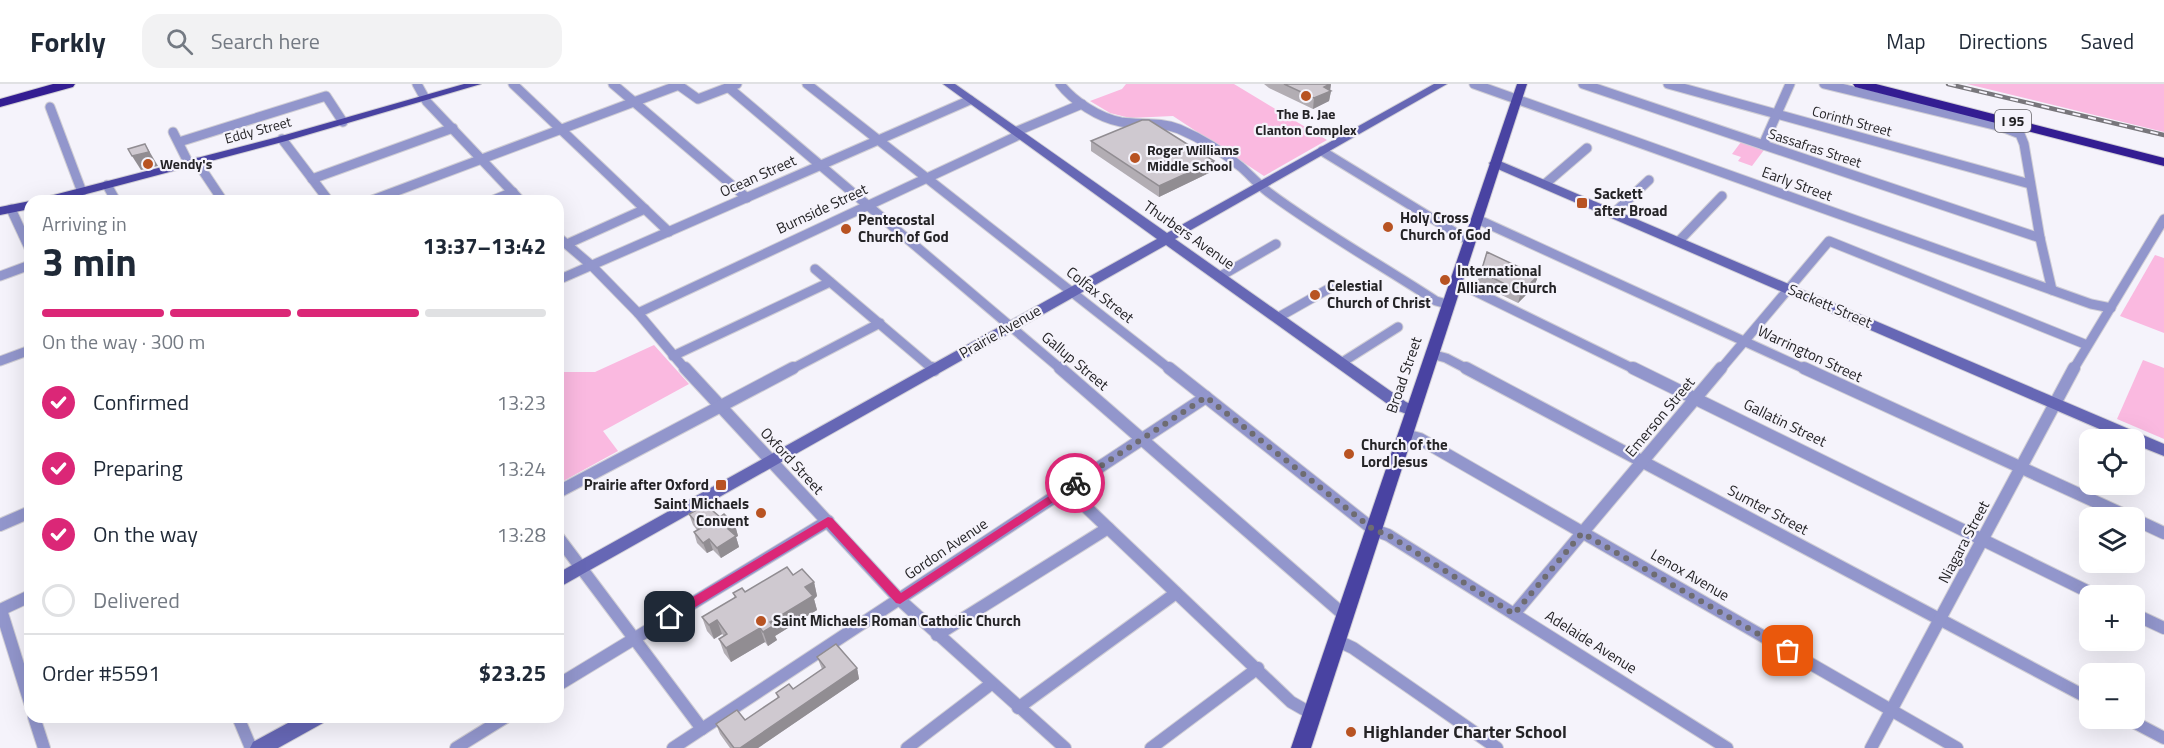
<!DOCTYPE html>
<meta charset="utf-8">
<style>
:root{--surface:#fff;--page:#f2f2f3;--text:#1f2937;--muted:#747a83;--line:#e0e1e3;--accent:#db2777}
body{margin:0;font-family:"Titillium Web",sans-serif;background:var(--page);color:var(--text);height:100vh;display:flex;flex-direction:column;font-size:22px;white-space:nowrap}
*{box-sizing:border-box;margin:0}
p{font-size:20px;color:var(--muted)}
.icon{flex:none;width:33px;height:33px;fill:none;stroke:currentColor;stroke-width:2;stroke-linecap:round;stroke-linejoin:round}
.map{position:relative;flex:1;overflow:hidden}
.panel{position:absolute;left:24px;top:111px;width:540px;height:528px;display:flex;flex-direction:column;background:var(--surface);border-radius:18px;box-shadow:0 6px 24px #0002}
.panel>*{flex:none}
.controls{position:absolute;left:2079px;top:345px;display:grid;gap:12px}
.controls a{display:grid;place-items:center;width:66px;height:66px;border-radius:12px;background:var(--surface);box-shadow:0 6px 24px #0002;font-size:30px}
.pin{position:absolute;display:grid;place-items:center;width:51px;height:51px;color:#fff;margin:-26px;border-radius:12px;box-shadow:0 3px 9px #0006}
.courier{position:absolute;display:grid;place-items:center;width:60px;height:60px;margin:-30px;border:4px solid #db2777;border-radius:50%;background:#fff;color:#222;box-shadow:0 2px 8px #0007}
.overview em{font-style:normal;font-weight:700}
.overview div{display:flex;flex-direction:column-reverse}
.overview{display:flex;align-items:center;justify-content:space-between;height:102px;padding:0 18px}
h1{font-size:39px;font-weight:700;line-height:45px}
.bar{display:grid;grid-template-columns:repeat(4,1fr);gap:9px 6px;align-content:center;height:72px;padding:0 18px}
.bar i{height:8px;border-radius:4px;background:var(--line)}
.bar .active{background:var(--accent)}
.bar p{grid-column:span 4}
.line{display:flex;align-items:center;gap:15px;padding:0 18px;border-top:2px solid var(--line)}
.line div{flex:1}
ol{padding:0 18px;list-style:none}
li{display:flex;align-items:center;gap:18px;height:66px}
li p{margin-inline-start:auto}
li .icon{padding:6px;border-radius:50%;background:var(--accent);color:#fff;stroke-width:4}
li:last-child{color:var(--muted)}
li i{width:33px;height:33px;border:3px solid var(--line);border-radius:50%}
header{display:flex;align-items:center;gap:36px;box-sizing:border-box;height:84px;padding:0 30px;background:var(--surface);border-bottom:2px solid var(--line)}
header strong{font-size:28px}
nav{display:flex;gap:33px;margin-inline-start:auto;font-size:21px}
.search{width:420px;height:54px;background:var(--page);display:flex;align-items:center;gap:15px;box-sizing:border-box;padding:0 21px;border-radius:18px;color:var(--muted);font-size:22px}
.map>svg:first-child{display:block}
.green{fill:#fab9e0}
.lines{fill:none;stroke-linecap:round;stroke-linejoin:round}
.street-far1-casing{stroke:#d0ced5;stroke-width:11}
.street-casing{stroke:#d0ced5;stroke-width:14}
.secondary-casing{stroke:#d0ced5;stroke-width:2}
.primary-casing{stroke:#d0ced5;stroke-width:2}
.highway-casing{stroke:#d0ced5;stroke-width:2}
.street-far1{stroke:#9296cc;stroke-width:9}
.street{stroke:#9296cc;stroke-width:12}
.secondary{fill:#6667b5;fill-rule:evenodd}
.primary{fill:#4943a2;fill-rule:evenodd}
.highway{fill:#331d92;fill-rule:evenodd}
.rail-casing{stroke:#78767b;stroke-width:4.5}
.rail{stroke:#f5f3fb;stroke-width:2;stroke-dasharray:8;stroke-linecap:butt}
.wall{fill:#b2adb3}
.shaded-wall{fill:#918d92}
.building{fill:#cfc9d0;stroke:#918d92;stroke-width:1.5}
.route{fill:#db2777}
.done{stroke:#6e6c71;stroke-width:6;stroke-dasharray:0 10.8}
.poi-dot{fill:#b85322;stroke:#f5f3fb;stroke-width:2}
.labels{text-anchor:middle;stroke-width:4.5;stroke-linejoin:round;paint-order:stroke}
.far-poi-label{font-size:14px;font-weight:bold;fill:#252427;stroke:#f5f3fb;text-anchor:start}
.far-street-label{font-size:14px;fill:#252427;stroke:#f5f3fb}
.shield{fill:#f5f3fb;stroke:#636267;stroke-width:1.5}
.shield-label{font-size:14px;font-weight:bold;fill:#252427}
.street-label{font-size:15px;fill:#252427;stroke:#f5f3fb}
.poi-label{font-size:15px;font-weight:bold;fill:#252427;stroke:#f5f3fb;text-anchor:start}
.near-poi-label{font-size:18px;font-weight:bold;fill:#252427;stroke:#f5f3fb;text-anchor:start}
</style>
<header>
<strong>Forkly</strong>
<div class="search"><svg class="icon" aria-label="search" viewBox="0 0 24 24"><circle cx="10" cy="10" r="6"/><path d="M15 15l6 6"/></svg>Search here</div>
<nav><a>Map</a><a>Directions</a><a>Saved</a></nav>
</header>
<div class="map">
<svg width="2164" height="664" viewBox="0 0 2164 664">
<rect width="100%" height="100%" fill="#f5f3fb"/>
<g class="green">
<polygon points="1126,0 1234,0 1327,56 1264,92 1173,32 1130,34 1110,29 1090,17 1122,5"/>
<polygon points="1967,0 2164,0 2164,48"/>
<polygon points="1741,58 1764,66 1752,82 1738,77 1741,73 1732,70"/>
<polygon points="2155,171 2164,174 2164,249 2120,232"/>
<polygon points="654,261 689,300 603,347 618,367 558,400 558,288 595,288"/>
<polygon points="2143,276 2164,284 2164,355 2117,335"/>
</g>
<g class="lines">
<g class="street-far1-casing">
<g id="street-far1">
<polyline points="417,0 427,18 521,117"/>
<polyline points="513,0 669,148"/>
<polyline points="613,0 747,114"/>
<polyline points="677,0 698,15 737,0"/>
<polyline points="807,0 1171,286"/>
<path d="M1060,0C1073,17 1099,34 1121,38C1140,41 1160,37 1179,45C1200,54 1224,69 1241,83C1250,91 1258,100 1268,108C1320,147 1381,181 1436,217L1447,220"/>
<polyline points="1474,0 2091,220 2111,224"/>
<polyline points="1583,0 2040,154"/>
<polyline points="1668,0 2030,100"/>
<polyline points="1824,0 2002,43 2020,50 2024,60 2040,154 2052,206"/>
<polyline points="728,3 1062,286"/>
<polyline points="50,23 82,108"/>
<polyline points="173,48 189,80"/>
<polyline points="1015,48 1082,20"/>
<polyline points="282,55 329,117"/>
<polyline points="179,58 326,12 343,38"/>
<polyline points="1763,61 1790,0"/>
<polyline points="1322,67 1469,157"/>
<polyline points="197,78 223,117"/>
<polyline points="312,95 453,44"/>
<polyline points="1545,100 1587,64"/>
<polyline points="107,101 116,117"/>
<polyline points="370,117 679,1"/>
<polyline points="491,117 513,108"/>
<polyline points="11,125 30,166"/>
<polyline points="1614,129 1649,96"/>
<polyline points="1477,135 1807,286"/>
<polyline points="558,153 591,181 638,229 686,286"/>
<polyline points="1679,157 1722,112"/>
<polyline points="567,160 645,125"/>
<polyline points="815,185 934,286"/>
<polyline points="0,192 30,181"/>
<polyline points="1219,193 1276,160"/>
<polyline points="558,196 970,16"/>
<polyline points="1456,198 1636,286"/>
<polyline points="638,229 1019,51"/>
<polyline points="1277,234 1330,204"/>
<polyline points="1431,270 1446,274 1469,286"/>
<polyline points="673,272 830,198"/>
<polyline points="0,277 30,266"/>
<polyline points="1341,279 1398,243"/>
<polyline points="790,286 880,239"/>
<polyline points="1720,286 1829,157 2087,261"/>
<polyline points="2073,286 2164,135"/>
</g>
</g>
<g class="street-casing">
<g id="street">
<polyline points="685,284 900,516 1065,664"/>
<polyline points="932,284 934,286"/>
<polyline points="1060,284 1344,531"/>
<polyline points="1169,284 1374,446 1388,451 1727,664"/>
<polyline points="1466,284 2090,615"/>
<polyline points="1633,284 2097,512"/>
<polyline points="1804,284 2131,434"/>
<polyline points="1405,351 1420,355 1957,664"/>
<polyline points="1066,404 1291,618 1312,630"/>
<polyline points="558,408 793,284"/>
<polyline points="2134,435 2164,449"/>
<polyline points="0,441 30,428"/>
<polyline points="558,453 702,645"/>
<polyline points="0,526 30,512"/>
<polyline points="1,526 30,619"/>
<polyline points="1514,530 1721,284"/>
<polyline points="2134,530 2164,544"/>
<polyline points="937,551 1108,444"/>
<polyline points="1336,556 1353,564 1497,664"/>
<polyline points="558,601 828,437"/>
<polyline points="1018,624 1176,509"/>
<polyline points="34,633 44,664"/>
<polyline points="238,633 251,664"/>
<polyline points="2126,634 2164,654"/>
<polyline points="456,664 506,633"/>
<polyline points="673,664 1206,313"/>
<polyline points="907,664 991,600"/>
<polyline points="1151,664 1258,584"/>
<polyline points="1871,664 2074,284"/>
</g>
</g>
<g class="secondary-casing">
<g id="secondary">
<polygon points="943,0 955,0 1167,149 1434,0 1447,0 1175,155 1406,318 1417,323 1419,327 1417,331 1412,332 1396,326 1166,161 558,504 558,489 1157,155"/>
<polygon points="1495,75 2164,360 2164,372 2134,360 2134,356 2125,356 1491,82 1489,79"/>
<polygon points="299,633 325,633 323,639 278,664 250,664 253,658"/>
</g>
</g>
<g class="primary-casing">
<g id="primary">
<polygon points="464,0 481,0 286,57 60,117 40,117 42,114 278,53"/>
<polygon points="1517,0 1527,0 1311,664 1291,664"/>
<polygon points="30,117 30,125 0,131 0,123"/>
</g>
</g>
<g class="highway-casing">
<g id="highway">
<polygon points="53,0 75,0 73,3 0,23 0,15"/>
<polygon points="1853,0 1876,0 2164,74 2164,82 1855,3"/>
</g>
</g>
<use href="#street-far1" class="street-far1"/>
<use href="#street" class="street"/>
<use href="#secondary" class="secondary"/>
<use href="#primary" class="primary"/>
<use href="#highway" class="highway"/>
<g class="rail-casing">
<polyline id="rail" points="1948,0 2164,51"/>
</g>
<use href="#rail" class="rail"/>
</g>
<g class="wall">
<polygon points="1264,0 1331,0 1330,6 1331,7 1329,17 1313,25 1269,4"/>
<polygon points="1091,57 1214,77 1213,87 1159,113 1091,67"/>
<polygon points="1487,168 1538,192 1534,203 1518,219 1477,199"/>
<polygon points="689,430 720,433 735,441 738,452 736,453 739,463 721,474 713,466 707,469 697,459 694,448 697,446 693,441"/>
<polygon points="793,491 814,498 817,512 814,515 817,526 775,552 777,556 768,562 765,558 731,578 724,569 719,555 724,552 722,550 714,555 707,547 702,533 735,514 733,509 745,508"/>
<polygon points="817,573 857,584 859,595 758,664 730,664 720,650 716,640 745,636 778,615 776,609 793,605 822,585"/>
</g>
<g class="shaded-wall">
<polygon points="1331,0 1330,7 1331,7 1329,17 1313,25 1314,14 1324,3"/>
<polygon points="145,60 158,82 141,86 132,72"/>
<polygon points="1214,77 1213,87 1159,113 1159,102"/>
<polygon points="1538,192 1534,203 1518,219 1521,208"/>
<polygon points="735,441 738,452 736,453 739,463 721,474 717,464 728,445"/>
<polygon points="709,455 713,466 707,469 703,459"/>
<polygon points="814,498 817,512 814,515 817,526 775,552 777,556 768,562 763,548 770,538 805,503"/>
<polygon points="717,536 722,550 714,555 709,541"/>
<polygon points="760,544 765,558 731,578 726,564"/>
<polygon points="857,584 859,595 758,664 740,664"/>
</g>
<g class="building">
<polygon points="1284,0 1330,0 1324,3 1331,7 1314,14"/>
<polygon points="1142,36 1149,36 1214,77 1159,102 1091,57"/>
<polygon points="145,60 149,68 132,72 128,65"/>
<polygon points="483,113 486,117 474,117"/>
<polygon points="1487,168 1538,192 1521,208 1481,188"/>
<polygon points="706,421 720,433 724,430 735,441 728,445 736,452 717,464 709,455 703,459 694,448 701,444 689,430"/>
<polygon points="787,483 793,491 802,485 814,498 805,503 813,512 770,538 773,542 763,548 760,544 726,564 719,555 727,550 717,536 709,541 702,533 736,513 733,509 742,504 745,508"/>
<polygon points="836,560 857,584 740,664 734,664 716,640 737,626 745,636 779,613 776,609 789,600 793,605 825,583 817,573"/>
</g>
<polygon class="route" points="1075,395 1079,396 1079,401 900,520 896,519 827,443 674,536 666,536 665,533 666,529 828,433 832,434 901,509"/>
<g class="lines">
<polyline class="done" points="1075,399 1206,313 1374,446 1388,451 1514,530 1582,449 1788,567"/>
</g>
<g class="poi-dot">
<circle cx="1306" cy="12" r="6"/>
<circle cx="1135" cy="74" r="6"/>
<circle cx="148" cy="80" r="6"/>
<rect x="1576" y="113" width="12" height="12" rx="3"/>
<circle cx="1388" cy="143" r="6"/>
<circle cx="846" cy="145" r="6"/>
<circle cx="1445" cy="196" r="6"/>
<circle cx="1315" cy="211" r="6"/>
<circle cx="1349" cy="370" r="6"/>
<rect x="715" y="395" width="12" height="12" rx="3"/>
<circle cx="761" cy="429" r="6"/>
<circle cx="761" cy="537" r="6"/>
<circle cx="1351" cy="648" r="6"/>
</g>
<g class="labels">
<g class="far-poi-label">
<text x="1306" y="35" text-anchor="middle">The B. Jae<tspan x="1306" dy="16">Clanton Complex</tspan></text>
<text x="1147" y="71">Roger Williams<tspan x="1147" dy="16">Middle School</tspan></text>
<text x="160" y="85">Wendy's</text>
</g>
<g class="far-street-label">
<text transform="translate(1852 37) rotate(15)" y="5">Corinth Street</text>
<text transform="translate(258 46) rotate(-15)" y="5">Eddy Street</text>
<text transform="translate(1815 64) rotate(18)" y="5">Sassafras Street</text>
</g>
<rect class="shield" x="1995" y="26" width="36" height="22" rx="4.5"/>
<g class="shield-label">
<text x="2013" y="42">I 95</text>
</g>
<g class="street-label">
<text transform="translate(758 92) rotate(-24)" y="5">Ocean Street</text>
<text transform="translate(1797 100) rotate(20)" y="5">Early Street</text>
<text transform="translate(822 125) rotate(-25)" y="5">Burnside Street</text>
<text transform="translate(1189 151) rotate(35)" y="5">Thurbers Avenue</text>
<text transform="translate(1100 211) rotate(38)" y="5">Colfax Street</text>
<text transform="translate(1830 222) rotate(23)" y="5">Sackett Street</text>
<text transform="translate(1000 248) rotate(-30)" y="5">Prairie Avenue</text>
<text transform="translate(1810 270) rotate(25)" y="5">Warrington Street</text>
<text transform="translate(1075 277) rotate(40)" y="5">Gallup Street</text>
<text transform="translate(1404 291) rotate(-71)" y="5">Broad Street</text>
<text transform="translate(1660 333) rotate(-50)" y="5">Emerson Street</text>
<text transform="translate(1785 339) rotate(26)" y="5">Gallatin Street</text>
<text transform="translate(792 377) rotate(47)" y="5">Oxford Street</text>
<text transform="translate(1768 426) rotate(28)" y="5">Sumter Street</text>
<text transform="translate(1964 458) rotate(-62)" y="5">Niagara Street</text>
<text transform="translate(946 465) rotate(-34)" y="5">Gordon Avenue</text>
<text transform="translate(1690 491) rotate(30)" y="5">Lenox Avenue</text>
<text transform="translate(1591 558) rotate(32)" y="5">Adelaide Avenue</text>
</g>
<g class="poi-label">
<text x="1594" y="115">Sackett<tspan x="1594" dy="17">after Broad</tspan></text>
<text x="1400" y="139">Holy Cross<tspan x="1400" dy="17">Church of God</tspan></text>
<text x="858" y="141">Pentecostal<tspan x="858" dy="17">Church of God</tspan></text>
<text x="1457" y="192">International<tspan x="1457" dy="17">Alliance Church</tspan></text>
<text x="1327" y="207">Celestial<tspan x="1327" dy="17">Church of Christ</tspan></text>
<text x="1361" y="366">Church of the<tspan x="1361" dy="17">Lord Jesus</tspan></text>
<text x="709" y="406" text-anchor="end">Prairie after Oxford</text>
<text x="749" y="425" text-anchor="end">Saint Michaels<tspan x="749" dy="17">Convent</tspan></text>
<text x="773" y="542">Saint Michaels Roman Catholic Church</text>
</g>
<g class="near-poi-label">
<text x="1363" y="654">Highlander Charter School</text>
</g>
</g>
</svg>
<div class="controls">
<a><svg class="icon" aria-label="locate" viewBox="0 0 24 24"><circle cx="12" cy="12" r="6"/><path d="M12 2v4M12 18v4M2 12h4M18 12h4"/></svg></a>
<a><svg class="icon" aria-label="layers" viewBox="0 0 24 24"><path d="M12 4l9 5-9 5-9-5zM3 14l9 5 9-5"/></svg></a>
<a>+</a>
<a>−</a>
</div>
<div class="pin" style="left:1788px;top:567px;background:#ea580c"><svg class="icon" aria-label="bag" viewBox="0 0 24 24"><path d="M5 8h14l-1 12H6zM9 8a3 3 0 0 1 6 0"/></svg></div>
<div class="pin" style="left:670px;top:533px;background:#1f2937"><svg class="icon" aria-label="home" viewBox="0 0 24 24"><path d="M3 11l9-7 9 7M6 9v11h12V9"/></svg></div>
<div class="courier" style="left:1075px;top:399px"><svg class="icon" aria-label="bike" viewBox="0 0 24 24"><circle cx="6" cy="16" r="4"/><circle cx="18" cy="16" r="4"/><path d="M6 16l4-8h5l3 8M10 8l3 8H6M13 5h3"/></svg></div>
<section class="panel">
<div class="overview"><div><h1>3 min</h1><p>Arriving in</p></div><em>13:37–13:42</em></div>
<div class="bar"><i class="active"></i><i class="active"></i><i class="active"></i><i></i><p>On the way · 300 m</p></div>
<ol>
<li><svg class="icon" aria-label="check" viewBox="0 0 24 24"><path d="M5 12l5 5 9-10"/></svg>Confirmed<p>13:23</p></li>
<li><svg class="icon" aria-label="check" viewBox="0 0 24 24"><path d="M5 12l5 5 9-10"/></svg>Preparing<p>13:24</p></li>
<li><svg class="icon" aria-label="check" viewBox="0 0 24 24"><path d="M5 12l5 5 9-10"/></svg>On the way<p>13:28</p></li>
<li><i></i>Delivered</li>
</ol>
<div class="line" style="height:78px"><div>Order #5591</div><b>$23.25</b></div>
</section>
</div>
